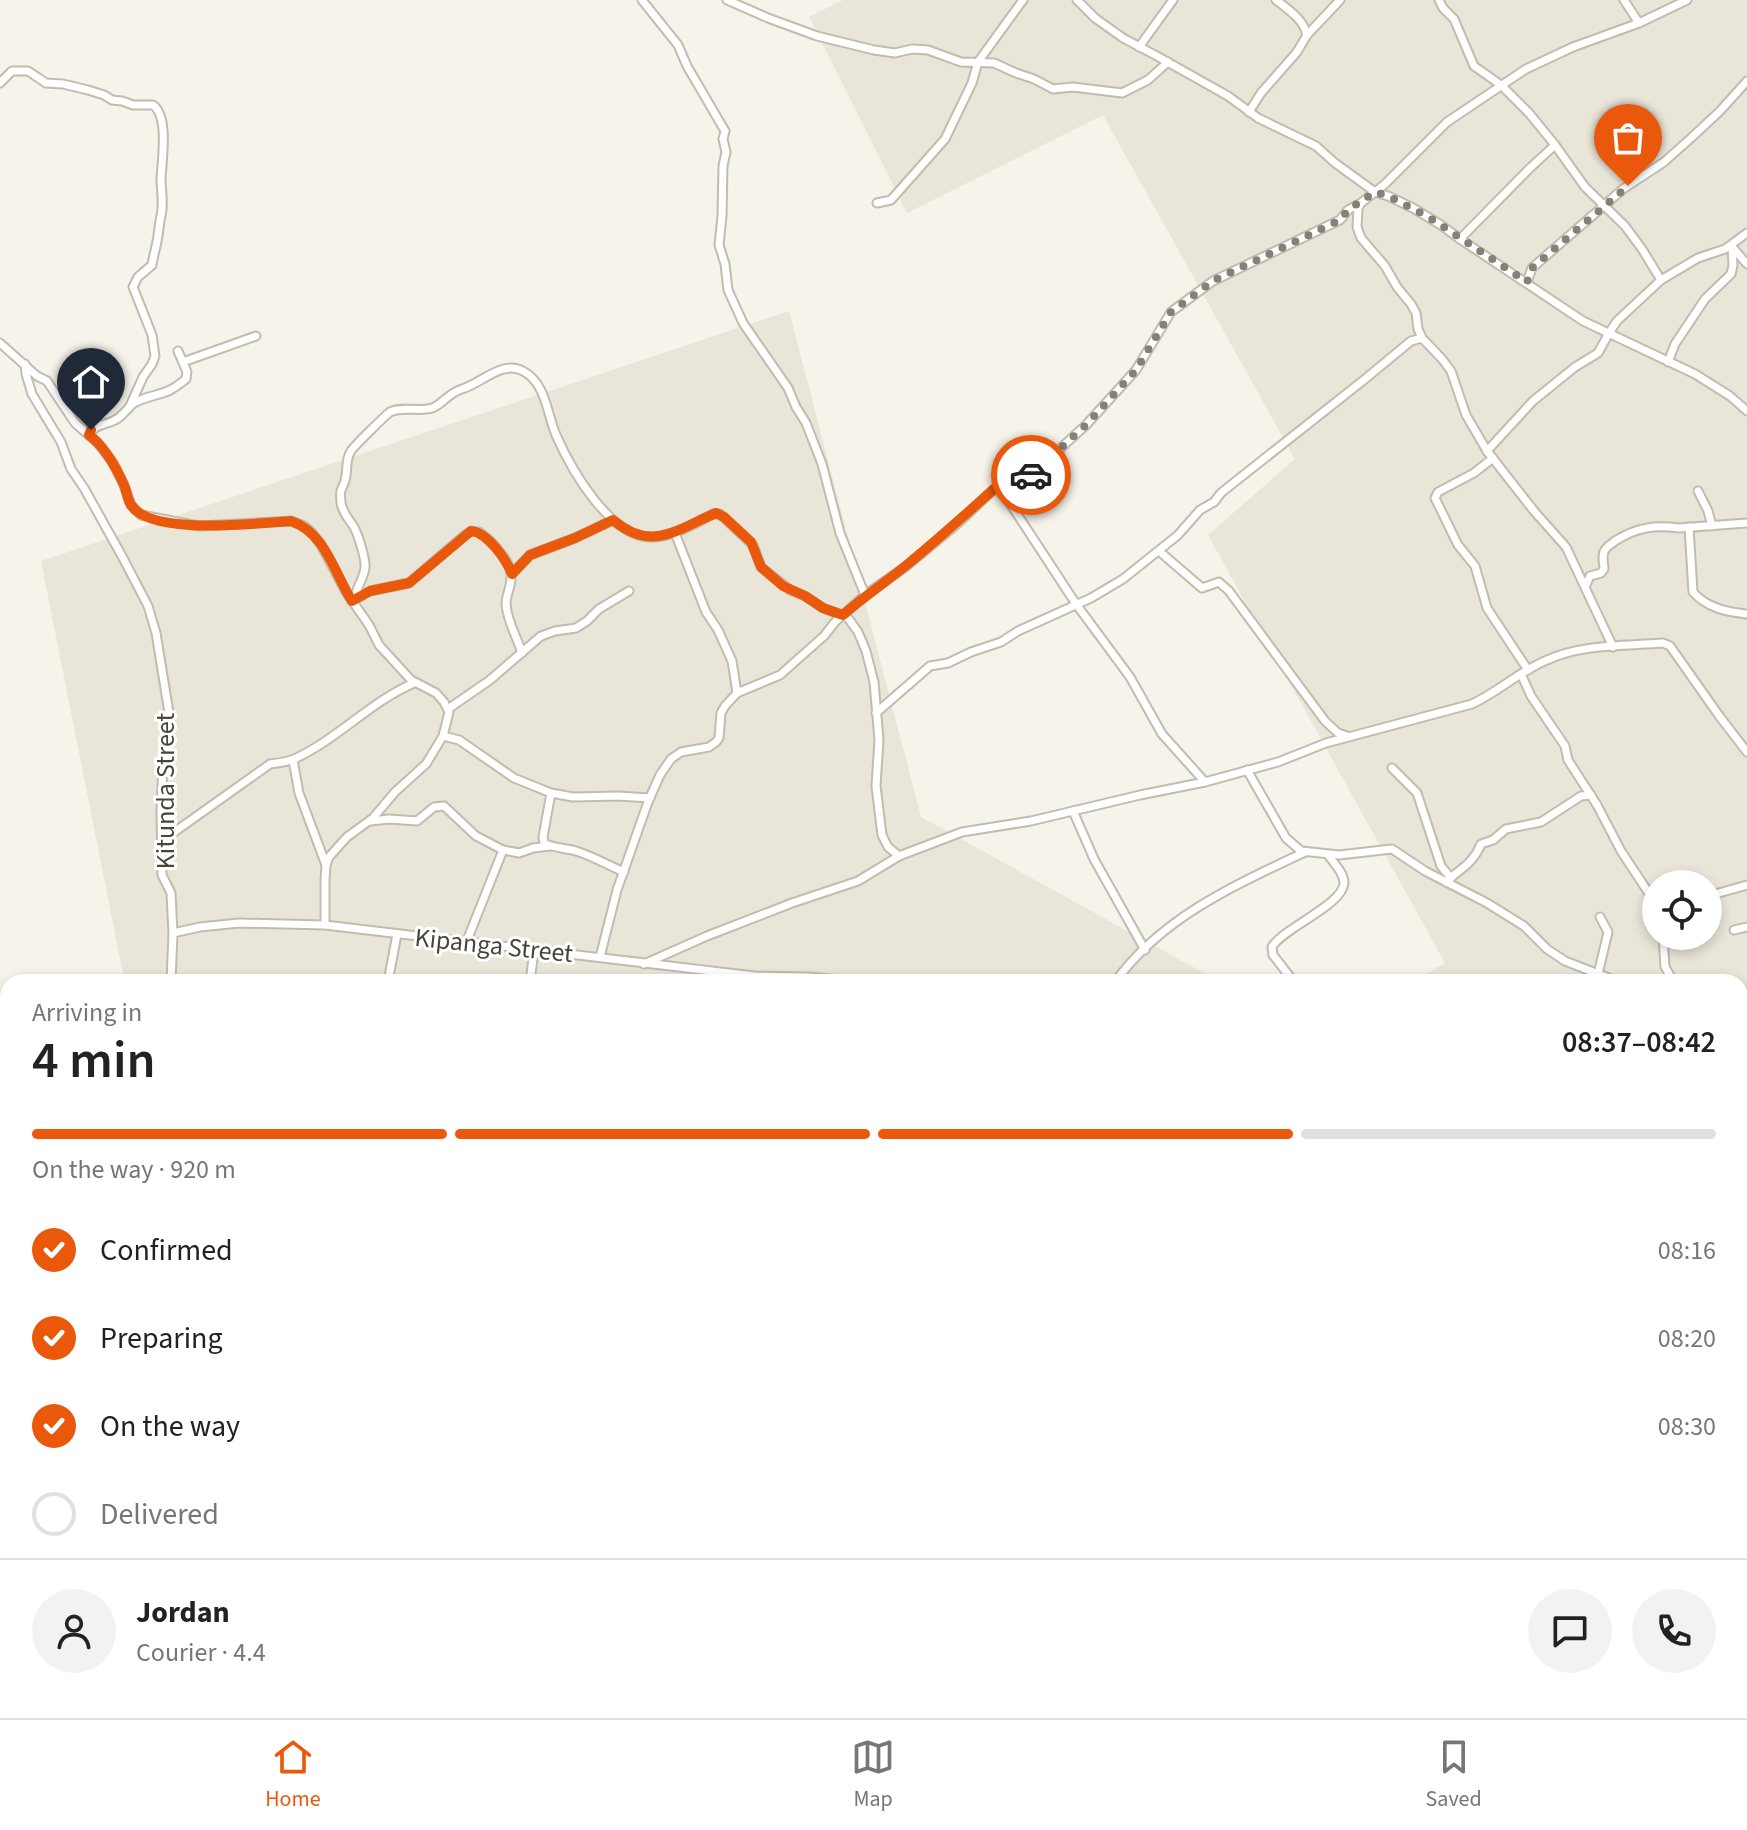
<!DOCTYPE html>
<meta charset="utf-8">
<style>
:root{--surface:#fff;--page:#f2f2f2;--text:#222;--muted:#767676;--line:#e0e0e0;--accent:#ea580c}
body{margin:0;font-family:"Source Sans 3",sans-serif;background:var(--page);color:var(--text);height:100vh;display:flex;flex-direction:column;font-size:30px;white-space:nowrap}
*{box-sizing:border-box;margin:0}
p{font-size:26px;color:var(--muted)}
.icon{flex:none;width:44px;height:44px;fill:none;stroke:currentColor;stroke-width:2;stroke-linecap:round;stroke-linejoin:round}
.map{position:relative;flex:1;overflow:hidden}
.panel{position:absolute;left:0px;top:974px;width:1748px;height:744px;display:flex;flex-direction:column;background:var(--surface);border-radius:24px 24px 0 0;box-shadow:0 4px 12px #0003}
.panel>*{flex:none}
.controls{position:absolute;left:1642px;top:870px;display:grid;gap:16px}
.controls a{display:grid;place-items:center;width:80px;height:80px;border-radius:50%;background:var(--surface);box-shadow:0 4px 12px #0003;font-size:40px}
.pin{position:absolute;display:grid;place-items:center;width:68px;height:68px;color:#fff;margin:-82px -34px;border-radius:50% 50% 50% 0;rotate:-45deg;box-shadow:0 0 8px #0007}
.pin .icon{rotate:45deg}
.courier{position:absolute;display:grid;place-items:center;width:80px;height:80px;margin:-40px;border:6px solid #ea580c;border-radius:50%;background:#fff;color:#222;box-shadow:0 2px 10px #0007}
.head em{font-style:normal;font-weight:600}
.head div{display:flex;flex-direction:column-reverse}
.head{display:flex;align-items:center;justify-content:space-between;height:136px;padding:0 32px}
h1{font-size:52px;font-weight:600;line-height:60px}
.bar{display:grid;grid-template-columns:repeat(4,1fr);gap:12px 8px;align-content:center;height:96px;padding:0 32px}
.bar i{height:10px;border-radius:6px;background:var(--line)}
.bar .on{background:var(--accent)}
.bar p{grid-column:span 4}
.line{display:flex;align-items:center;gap:20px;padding:0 32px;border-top:2px solid var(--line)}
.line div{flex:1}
.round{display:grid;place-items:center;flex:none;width:84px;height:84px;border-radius:42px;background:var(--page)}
ol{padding:0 32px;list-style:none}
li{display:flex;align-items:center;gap:24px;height:88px}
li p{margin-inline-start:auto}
li .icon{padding:8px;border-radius:50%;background:var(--accent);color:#fff;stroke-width:4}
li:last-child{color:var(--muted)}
li i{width:44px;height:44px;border:4px solid var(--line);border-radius:50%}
.menu{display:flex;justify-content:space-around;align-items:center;height:112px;border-top:2px solid var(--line);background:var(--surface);font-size:22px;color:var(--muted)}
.menu a{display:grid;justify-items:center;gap:4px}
.menu .on{color:var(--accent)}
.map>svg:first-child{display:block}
.residential{fill:#e9e5d8;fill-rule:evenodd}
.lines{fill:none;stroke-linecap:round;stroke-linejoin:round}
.street-casing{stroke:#c1bcad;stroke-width:11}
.street{stroke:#fff;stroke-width:7}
.done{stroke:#858176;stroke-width:8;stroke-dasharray:0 14.4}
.route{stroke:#ea580c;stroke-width:10}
.labels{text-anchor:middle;stroke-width:6;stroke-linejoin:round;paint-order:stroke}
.street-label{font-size:26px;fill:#494438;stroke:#fff}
</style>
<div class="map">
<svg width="1747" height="1718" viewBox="0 0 1747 1718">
<rect width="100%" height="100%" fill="#f5f3ea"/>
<g class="residential">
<path d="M843,0H1747V1718H1478L1471,1710H1740V982H1412L1445,963L1208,535L1295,459L1103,115L907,213L809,17ZM1656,884H1708V936H1656Z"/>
<polygon points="789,311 921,817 1220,982 117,982 124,979 41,561"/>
<polygon points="8,1011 8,1156 0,1126 0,1013"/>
<polygon points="8,1613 8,1710 245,1710 252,1718 0,1718 0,1615"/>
</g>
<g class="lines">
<g class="street-casing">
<g id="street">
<polyline points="642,0 678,45 687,66 725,131 723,139 726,152 723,166 722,216 719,245 725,264 728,290 743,323 788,388 796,407 806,423 822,464 840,533 865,595"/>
<polyline points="727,0 768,18 817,36 874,50 895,53 912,49 928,50 961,62 994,63 1016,73 1034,79 1053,89 1073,87 1122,93 1148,80 1168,62"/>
<polyline points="1077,0 1095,18 1123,38 1155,55 1228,96 1258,118 1316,146 1335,163 1375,192 1388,196 1413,208 1441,225 1460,239 1583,321 1695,374 1730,396 1747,411"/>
<polyline points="1439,0 1443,8 1454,19 1474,66 1501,85 1529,113 1555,145 1585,187 1625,226 1642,249 1661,280"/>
<polyline points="1624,0 1639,23"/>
<polyline points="1307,35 1340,0"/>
<polyline points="1139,47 1173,0"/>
<path d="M0,83L12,71H28L46,83L63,84L88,90L104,95L112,100L122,101L133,105H153C169,116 162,160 161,178C161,190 164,204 161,216C159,224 159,232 157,241C156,249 153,256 152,265L138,277L133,287L152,335L155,356L152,364L143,377L130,406"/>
<path d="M1249,112L1261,93L1297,52L1307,35C1304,20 1288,9 1276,0"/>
<polyline points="877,203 891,200 945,139 972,83 978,62 1023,0"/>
<polyline points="1460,239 1530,168 1555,145"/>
<polyline points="1733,248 1747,264"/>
<polyline points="1527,282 1532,268 1623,189 1664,162 1691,138 1720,111 1747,81"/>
<polyline points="0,343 37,376 47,381 75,423 98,443 113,463 123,483 131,505 141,515 199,526 291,521 304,526 312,533 321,545 346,592 369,625 379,645 411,680 436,693 444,702 449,712 443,736 426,764 395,792 373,818 347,837 329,857 326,865 325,880 325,925"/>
<polyline points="183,362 256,336"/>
<polyline points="1668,362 1675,344 1705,299 1731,274 1733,265 1732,247"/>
<polyline points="25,364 26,374 32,394 61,442 71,469 84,488 123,558 148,606 156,633 170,719 163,763 161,812 162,875 171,893 173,933 171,982"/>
<path d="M89,435C96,423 104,426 115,420C123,416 127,408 134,403C146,396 158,396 170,390C176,387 181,383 186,379L187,372L178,351"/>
<polyline points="1487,451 1533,401 1575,367 1598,353 1609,333 1617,321 1661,280 1698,258 1725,249 1747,233"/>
<polyline points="1493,458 1474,473 1438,492 1435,498 1458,545 1475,566 1487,608 1528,670"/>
<polyline points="1000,488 1076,604 1130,677 1162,734 1205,782"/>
<polyline points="1698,491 1708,511 1712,526"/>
<path d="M1689,527L1693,592C1707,608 1727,612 1747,614"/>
<polyline points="675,533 706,612 718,630 732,661 737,693"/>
<polyline points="1159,551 1202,588 1219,582 1229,591 1325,721 1338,733 1347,736"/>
<polyline points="512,574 530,555 575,538 613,520"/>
<path d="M1585,587L1590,576L1601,573L1604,569C1604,563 1601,555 1605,550C1606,547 1613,543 1615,541C1637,527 1655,525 1679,528L1747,523"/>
<path d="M355,599C356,586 366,576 365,565C365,557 357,530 352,524C347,517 343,513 341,503C341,502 340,493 341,491C341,489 345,483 345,480C348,471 345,459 351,451C353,447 387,414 390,412C402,406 419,412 432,408C442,405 448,393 462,389C482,383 502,360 523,371C546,383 547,414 556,435C571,469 612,543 657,537C677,535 696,523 713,514H720L753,545L761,567L790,590L805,596L823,608L848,618L858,632L866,651L874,682L879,740L876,786L882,835L888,847L899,856"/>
<path d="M352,601L370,591L409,583L465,535L471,531L479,532C491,541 513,562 511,578C511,587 506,595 506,604C507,621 517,637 522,653"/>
<polyline points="1613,647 1566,547 1534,511 1487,451 1466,415 1451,371 1442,359 1422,338 1418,329 1416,313 1411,304 1397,287 1385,266 1361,238 1357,227 1358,208 1361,203 1385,184 1447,122 1526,69 1573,47 1639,23 1687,0"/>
<polyline points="1521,674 1531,696 1565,746 1568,760 1597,805 1621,851 1656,904"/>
<polyline points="448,709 490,680 541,636 555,631 576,628 587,621 599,609 629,591"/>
<polyline points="876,713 930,666 948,663 971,652 1001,642 1018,631 1091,598 1123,579 1178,535 1200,510 1214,502 1221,493 1236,481 1365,379 1411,341 1422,338"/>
<polyline points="443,736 459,740 514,778 551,793 573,797 618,796 650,798"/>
<polyline points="293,760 299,793 326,865"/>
<polyline points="1392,768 1417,793 1441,866 1451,878"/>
<polyline points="1247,770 1286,838 1301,851 1339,855 1392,849 1425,871 1487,903 1524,926 1547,949 1565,961 1619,982"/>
<path d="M551,793L543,837L544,843C553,848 565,848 576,851C592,856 608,865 624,872"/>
<polyline points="1073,811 1094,859 1145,950"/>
<polyline points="371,821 389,819 417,821 434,807 444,806 476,836 503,850 519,853 533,848 550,846"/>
<path d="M163,840L270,764C278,763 287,762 294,759C338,739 370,702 414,683"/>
<path d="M1446,882C1461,868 1473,864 1481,844L1493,840L1506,829L1541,822L1581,796L1591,795"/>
<polyline points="1708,896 1747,885"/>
<polyline points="1734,930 1747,927"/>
<polyline points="173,933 200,927 239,923 325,925 754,976 809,977 864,982"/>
<polyline points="1663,936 1665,967 1674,982"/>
<polyline points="466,943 503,850"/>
<polyline points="600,957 617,890 648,802 660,775 671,759 681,752 709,747 716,742 719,738 721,713 725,706 737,693 780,675 824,636 835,622 865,595 905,567 956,525 994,489 1013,490 1017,488 1086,425 1136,370 1171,312 1213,281 1340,220 1348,210 1361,203"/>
<path d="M644,964L707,936L792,903L858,881L899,856L962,832L1031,821L1140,795L1205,782L1278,762L1326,743L1472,704C1498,692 1520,671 1547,660C1582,644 1625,646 1663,643L1670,646L1720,717L1747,752"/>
<polyline points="1598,974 1608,932 1600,917"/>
<polyline points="388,982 397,934"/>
<polyline points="530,982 534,951"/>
<path d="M1115,982C1162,917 1235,885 1305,852"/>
<path d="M1294,982L1273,955L1272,947C1283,928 1343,905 1344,883C1344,873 1334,863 1328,855"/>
<polyline points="1740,1113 1747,1128"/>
<polyline points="1740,1211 1747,1207"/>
<polyline points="1742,1354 1747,1348"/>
<polyline points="1740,1409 1747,1401"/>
<polyline points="1740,1574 1747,1583"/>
<polyline points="0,1677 8,1673"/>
<polyline points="187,1710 189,1718"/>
<polyline points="1288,1710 1293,1718"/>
<polyline points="1300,1710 1303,1718"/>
<polyline points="1712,1710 1721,1718"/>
<polyline points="1541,1718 1546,1710"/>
</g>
</g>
<use href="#street" class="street"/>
</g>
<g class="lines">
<polyline class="done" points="1031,475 1086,425 1136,370 1171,312 1213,281 1340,220 1348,210 1375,192 1388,196 1427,216 1527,282 1532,268 1628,186"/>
<path class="route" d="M91,430L89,435C105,447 116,467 124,485C127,491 127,498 130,503C146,537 260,523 291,521C326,533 334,573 352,601L370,591L409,583L471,531C487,532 506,559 512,574L530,555L575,538L613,520C652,553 677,529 716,513L724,517L751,542L761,567L783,586L805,596L823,608L843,615C863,597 886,582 908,564C937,540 965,515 994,489L1013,490L1031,475"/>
</g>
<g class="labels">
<g class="street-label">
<text transform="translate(165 791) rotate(-90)" y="9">Kitunda Street</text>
<text transform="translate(494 945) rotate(6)" y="9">Kipanga Street</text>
</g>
</g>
</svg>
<div class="controls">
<a><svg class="icon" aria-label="locate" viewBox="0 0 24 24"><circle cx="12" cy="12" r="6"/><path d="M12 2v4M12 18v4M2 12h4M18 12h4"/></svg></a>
</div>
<div class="pin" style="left:1628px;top:186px;background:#ea580c"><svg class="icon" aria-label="bag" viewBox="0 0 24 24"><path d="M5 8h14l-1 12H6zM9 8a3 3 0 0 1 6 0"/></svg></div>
<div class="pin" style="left:91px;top:430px;background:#1f2937"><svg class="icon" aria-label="home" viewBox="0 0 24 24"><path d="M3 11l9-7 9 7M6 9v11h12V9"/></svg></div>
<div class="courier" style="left:1031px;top:475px"><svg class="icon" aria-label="car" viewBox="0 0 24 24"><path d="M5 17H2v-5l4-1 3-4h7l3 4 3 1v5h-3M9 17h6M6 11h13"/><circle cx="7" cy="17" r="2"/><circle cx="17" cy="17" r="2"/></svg></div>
<section class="panel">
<div class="head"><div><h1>4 min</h1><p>Arriving in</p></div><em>08:37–08:42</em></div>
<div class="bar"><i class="on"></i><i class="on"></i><i class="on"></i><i></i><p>On the way · 920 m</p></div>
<ol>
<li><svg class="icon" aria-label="check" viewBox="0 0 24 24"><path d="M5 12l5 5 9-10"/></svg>Confirmed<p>08:16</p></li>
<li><svg class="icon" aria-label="check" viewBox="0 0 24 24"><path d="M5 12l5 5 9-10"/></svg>Preparing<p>08:20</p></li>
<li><svg class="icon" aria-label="check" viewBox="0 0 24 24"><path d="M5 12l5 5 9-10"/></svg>On the way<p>08:30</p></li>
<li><i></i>Delivered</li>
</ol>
<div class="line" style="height:144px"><a class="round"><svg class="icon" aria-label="person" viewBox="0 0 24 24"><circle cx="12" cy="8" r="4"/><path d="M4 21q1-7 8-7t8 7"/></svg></a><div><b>Jordan</b><p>Courier · 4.4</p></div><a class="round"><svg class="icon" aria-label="chat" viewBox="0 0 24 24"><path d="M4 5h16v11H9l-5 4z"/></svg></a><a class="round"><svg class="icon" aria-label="phone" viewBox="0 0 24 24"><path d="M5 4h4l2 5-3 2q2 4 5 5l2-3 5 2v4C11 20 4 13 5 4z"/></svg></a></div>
</section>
</div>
<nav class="menu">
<a class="on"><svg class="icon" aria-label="home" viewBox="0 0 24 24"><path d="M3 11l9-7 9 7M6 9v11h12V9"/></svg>Home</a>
<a><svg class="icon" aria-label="map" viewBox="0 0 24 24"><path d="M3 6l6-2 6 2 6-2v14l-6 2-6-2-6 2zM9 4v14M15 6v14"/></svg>Map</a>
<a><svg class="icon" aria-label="saved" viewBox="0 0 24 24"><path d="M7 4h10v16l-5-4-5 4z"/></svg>Saved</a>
</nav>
